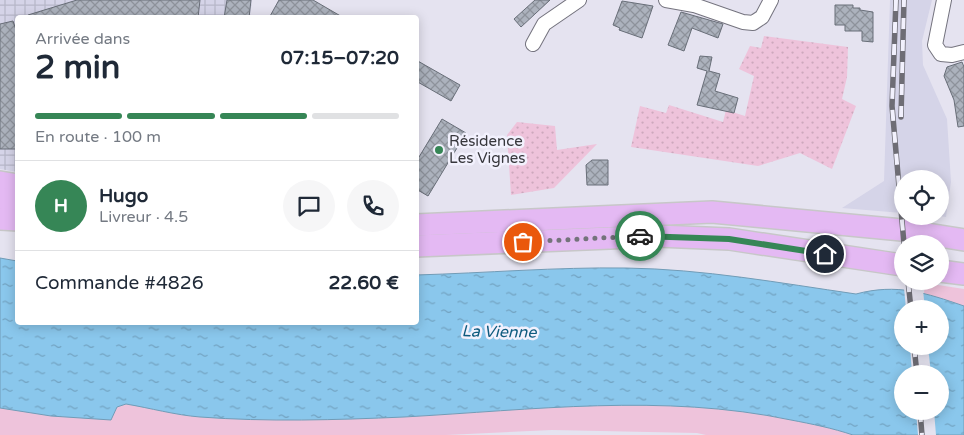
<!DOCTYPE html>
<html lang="fr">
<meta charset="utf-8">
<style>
:root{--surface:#fff;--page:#f6f6f7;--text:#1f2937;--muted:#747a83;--line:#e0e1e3;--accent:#368656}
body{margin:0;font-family:"Varela Round",sans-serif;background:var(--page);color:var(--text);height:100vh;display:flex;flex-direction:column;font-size:19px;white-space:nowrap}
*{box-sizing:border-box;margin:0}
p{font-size:16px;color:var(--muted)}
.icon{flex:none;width:28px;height:28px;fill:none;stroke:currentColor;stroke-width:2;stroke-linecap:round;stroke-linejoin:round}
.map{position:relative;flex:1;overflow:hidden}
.panel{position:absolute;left:15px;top:15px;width:404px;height:310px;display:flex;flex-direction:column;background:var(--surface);border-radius:5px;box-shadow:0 2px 12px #0003}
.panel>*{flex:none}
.tools{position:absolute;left:894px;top:170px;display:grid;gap:10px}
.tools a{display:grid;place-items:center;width:55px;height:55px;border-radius:50%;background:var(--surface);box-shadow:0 2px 12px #0003;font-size:25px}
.pin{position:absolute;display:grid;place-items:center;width:42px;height:42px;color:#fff;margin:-21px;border:2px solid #fff;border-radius:50%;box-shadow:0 1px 5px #0007}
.courier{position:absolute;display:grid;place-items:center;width:50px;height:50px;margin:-25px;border:4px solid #368656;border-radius:50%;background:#fff;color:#222;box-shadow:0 1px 6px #0007}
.head em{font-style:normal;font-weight:700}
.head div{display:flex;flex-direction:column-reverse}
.head{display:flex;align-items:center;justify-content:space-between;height:85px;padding:0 20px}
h1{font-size:32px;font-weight:700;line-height:38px}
.bar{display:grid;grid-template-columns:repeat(4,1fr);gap:8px 5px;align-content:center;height:60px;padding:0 20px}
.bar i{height:6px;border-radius:4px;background:var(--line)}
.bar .active{background:var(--accent)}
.bar p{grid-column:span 4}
.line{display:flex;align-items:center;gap:12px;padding:0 20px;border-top:1px solid var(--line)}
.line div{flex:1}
.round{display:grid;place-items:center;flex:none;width:52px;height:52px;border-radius:26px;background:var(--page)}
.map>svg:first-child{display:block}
.built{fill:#d5d4e8}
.industrial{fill:url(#industrial-grid)}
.green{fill:#eec3db}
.garden{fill:url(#garden-dots)}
.water{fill:url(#water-ripples);stroke:#719cb7;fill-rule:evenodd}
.pier{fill:#e5e3f0}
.building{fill:url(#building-cross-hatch);stroke:#686e78}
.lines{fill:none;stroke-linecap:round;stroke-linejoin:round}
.street-casing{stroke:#74737e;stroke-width:16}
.primary-casing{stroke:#c7c7c8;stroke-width:24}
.street{stroke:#fff;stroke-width:14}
.primary{stroke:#e4b9f3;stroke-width:21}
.rail-casing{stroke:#6e6d75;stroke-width:5.5}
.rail{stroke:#f2f1fd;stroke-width:4;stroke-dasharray:11;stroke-linecap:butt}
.done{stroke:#74737b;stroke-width:5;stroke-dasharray:0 9}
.route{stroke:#368656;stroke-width:6}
.poi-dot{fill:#368656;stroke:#f2f1fd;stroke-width:2}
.labels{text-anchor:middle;stroke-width:5;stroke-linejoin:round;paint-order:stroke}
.poi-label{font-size:15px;fill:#37373c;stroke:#f2f1fd;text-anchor:start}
.water-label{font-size:16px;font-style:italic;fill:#0f5b7f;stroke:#f2f1fd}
</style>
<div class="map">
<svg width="964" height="435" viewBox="0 0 964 435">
<defs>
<pattern id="industrial-grid" width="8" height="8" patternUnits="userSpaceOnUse" patternTransform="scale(1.25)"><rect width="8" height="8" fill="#d5d4e8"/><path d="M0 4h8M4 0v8" fill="none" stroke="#b7b7c8"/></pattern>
<pattern id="garden-dots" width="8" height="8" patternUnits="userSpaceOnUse" patternTransform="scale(1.25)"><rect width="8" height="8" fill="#eec3db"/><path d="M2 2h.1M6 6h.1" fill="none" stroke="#cda8bd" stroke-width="1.8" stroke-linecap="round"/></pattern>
<pattern id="water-ripples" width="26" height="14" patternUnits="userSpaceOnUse" patternTransform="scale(1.25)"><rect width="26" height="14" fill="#8ac7ec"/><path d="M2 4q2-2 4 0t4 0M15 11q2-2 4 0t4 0" fill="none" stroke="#72a2c0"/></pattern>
<pattern id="building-cross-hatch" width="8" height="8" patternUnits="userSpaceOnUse" patternTransform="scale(1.25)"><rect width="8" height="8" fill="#acb2bd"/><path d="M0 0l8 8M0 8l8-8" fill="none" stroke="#8d929b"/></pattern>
</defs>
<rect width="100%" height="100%" fill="#e5e3f0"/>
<polygon class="built" points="890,0 932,0 922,41 923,65 947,119 951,182 946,217 939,216 940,179 902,179 902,213 842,208 884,181"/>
<polygon class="industrial" points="0,0 252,0 250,17 18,18 17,172 0,169"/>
<g class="green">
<polygon points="925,283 964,289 964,306 924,293"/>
<path d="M126,404C150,408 175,415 200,417C267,422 336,420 404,417C532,410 663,393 791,420C812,424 832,428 853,435H706L697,433L552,430L446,435H0V406L117,407Z"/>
</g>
<g class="garden">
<polygon points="764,36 848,47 847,77 842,99 856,106 832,169 800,153 758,166 631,147 640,106 666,113 669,105 723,122 726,110 745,116 754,76 739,69 750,46 761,48"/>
<polygon points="517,122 555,126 557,150 597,144 554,188 511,195 507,135"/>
</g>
<path class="water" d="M0,258L17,261L18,322H416V275C486,273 556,267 626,268C703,269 780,283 856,294C897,283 926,293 964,306V435H853C832,428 812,424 791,420C663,393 532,410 404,417C336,420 267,422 200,417C175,415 150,408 126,404L117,407L111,420L51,416L0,408ZM902,309H940V346H902ZM902,374H940V411H902Z"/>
<g class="pier">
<polygon points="904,288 923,290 925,309 906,309"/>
<polygon points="910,346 928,346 931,374 912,374"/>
<polygon points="916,411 934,411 936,435 918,435"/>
</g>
<g class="building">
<polygon points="77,0 200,0 198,18 28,18 28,15"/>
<polygon points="227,0 251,0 249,18 224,18"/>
<polygon points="279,0 313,0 344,18 269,18"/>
<polygon points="535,0 550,0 521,27 514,19"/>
<polygon points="622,1 653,6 642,38 619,30 620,28 613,25"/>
<polygon points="835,5 853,5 853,8 860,8 860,10 873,12 873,42 862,41 862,31 845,31 845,25 835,25"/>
<polygon points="681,12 723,24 718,38 692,28 684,51 668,45"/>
<polygon points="13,21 18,36 18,149 0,149 0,24"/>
<polygon points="700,56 712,57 709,71 720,74 715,91 738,98 734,113 697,105 707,71 697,68"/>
<polygon points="416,60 460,85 451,101 416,81"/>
<polygon points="962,62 964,67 964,126 958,127 954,100 944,76 947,67"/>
<polygon points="442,119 466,133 428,196 416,189 416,162"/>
<polygon points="592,160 608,160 608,185 587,185 586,165"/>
</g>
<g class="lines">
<g class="street-casing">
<g id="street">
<polyline points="666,0 694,5 743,22 753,23 762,17 771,0"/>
<polyline points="944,0 935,45 941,54 952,55 964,52"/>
<polyline points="533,44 544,24 579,0"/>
</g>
</g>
<g class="primary-casing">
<g id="primary">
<polyline points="0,182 18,185"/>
<polyline points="0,198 18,201"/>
<polyline points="0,219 18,220"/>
<polyline points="416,225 712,212 902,230 964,240"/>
<polyline points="416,246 658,236 729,239 902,265"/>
<polyline points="940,271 964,274"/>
</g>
</g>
<use href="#street" class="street"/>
<use href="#primary" class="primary"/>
<g class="rail-casing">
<g id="rail">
<polyline points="896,0 892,106 904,244"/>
<polyline points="901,117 904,0"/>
<polyline points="908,281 911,309"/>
<polyline points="914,346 917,374"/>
<polyline points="920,411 922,435"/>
</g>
</g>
<use href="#rail" class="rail"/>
</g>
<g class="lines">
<polyline class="done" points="523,242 640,236"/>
<polyline class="route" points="640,236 729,239 825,254"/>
</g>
<circle class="poi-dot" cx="439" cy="150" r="5"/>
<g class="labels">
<g class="poi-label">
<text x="449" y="146">Résidence<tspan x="449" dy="17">Les Vignes</tspan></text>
</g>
<g class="water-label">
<text transform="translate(499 331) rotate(1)" y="6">La Vienne</text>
</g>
</g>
</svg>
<div class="tools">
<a><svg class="icon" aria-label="locate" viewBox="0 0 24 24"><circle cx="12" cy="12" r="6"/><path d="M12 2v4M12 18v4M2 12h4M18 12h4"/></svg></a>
<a><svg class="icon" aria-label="layers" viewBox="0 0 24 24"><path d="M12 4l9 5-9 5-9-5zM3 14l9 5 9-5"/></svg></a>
<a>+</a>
<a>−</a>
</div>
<div class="pin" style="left:523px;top:242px;background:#ea580c"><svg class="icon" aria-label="bag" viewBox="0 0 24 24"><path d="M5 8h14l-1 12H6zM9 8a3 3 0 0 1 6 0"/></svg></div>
<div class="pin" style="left:825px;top:254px;background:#1f2937"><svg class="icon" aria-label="home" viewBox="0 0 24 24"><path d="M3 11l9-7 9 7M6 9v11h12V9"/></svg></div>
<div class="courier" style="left:640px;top:236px"><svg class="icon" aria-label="car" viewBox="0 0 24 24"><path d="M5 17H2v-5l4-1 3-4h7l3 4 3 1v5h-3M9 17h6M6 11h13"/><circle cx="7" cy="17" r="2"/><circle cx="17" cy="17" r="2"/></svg></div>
<section class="panel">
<div class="head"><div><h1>2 min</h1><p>Arrivée dans</p></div><em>07:15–07:20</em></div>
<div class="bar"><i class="active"></i><i class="active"></i><i class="active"></i><i></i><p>En route · 100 m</p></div>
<div class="line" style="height:90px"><b class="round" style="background:var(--accent);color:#fff">H</b><div><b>Hugo</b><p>Livreur · 4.5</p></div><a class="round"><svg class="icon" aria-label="chat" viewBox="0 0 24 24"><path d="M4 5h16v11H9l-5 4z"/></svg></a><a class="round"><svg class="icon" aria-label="phone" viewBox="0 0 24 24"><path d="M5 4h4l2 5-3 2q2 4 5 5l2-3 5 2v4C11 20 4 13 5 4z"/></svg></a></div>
<div class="line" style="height:65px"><div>Commande #4826</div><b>22.60 €</b></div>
</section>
</div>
